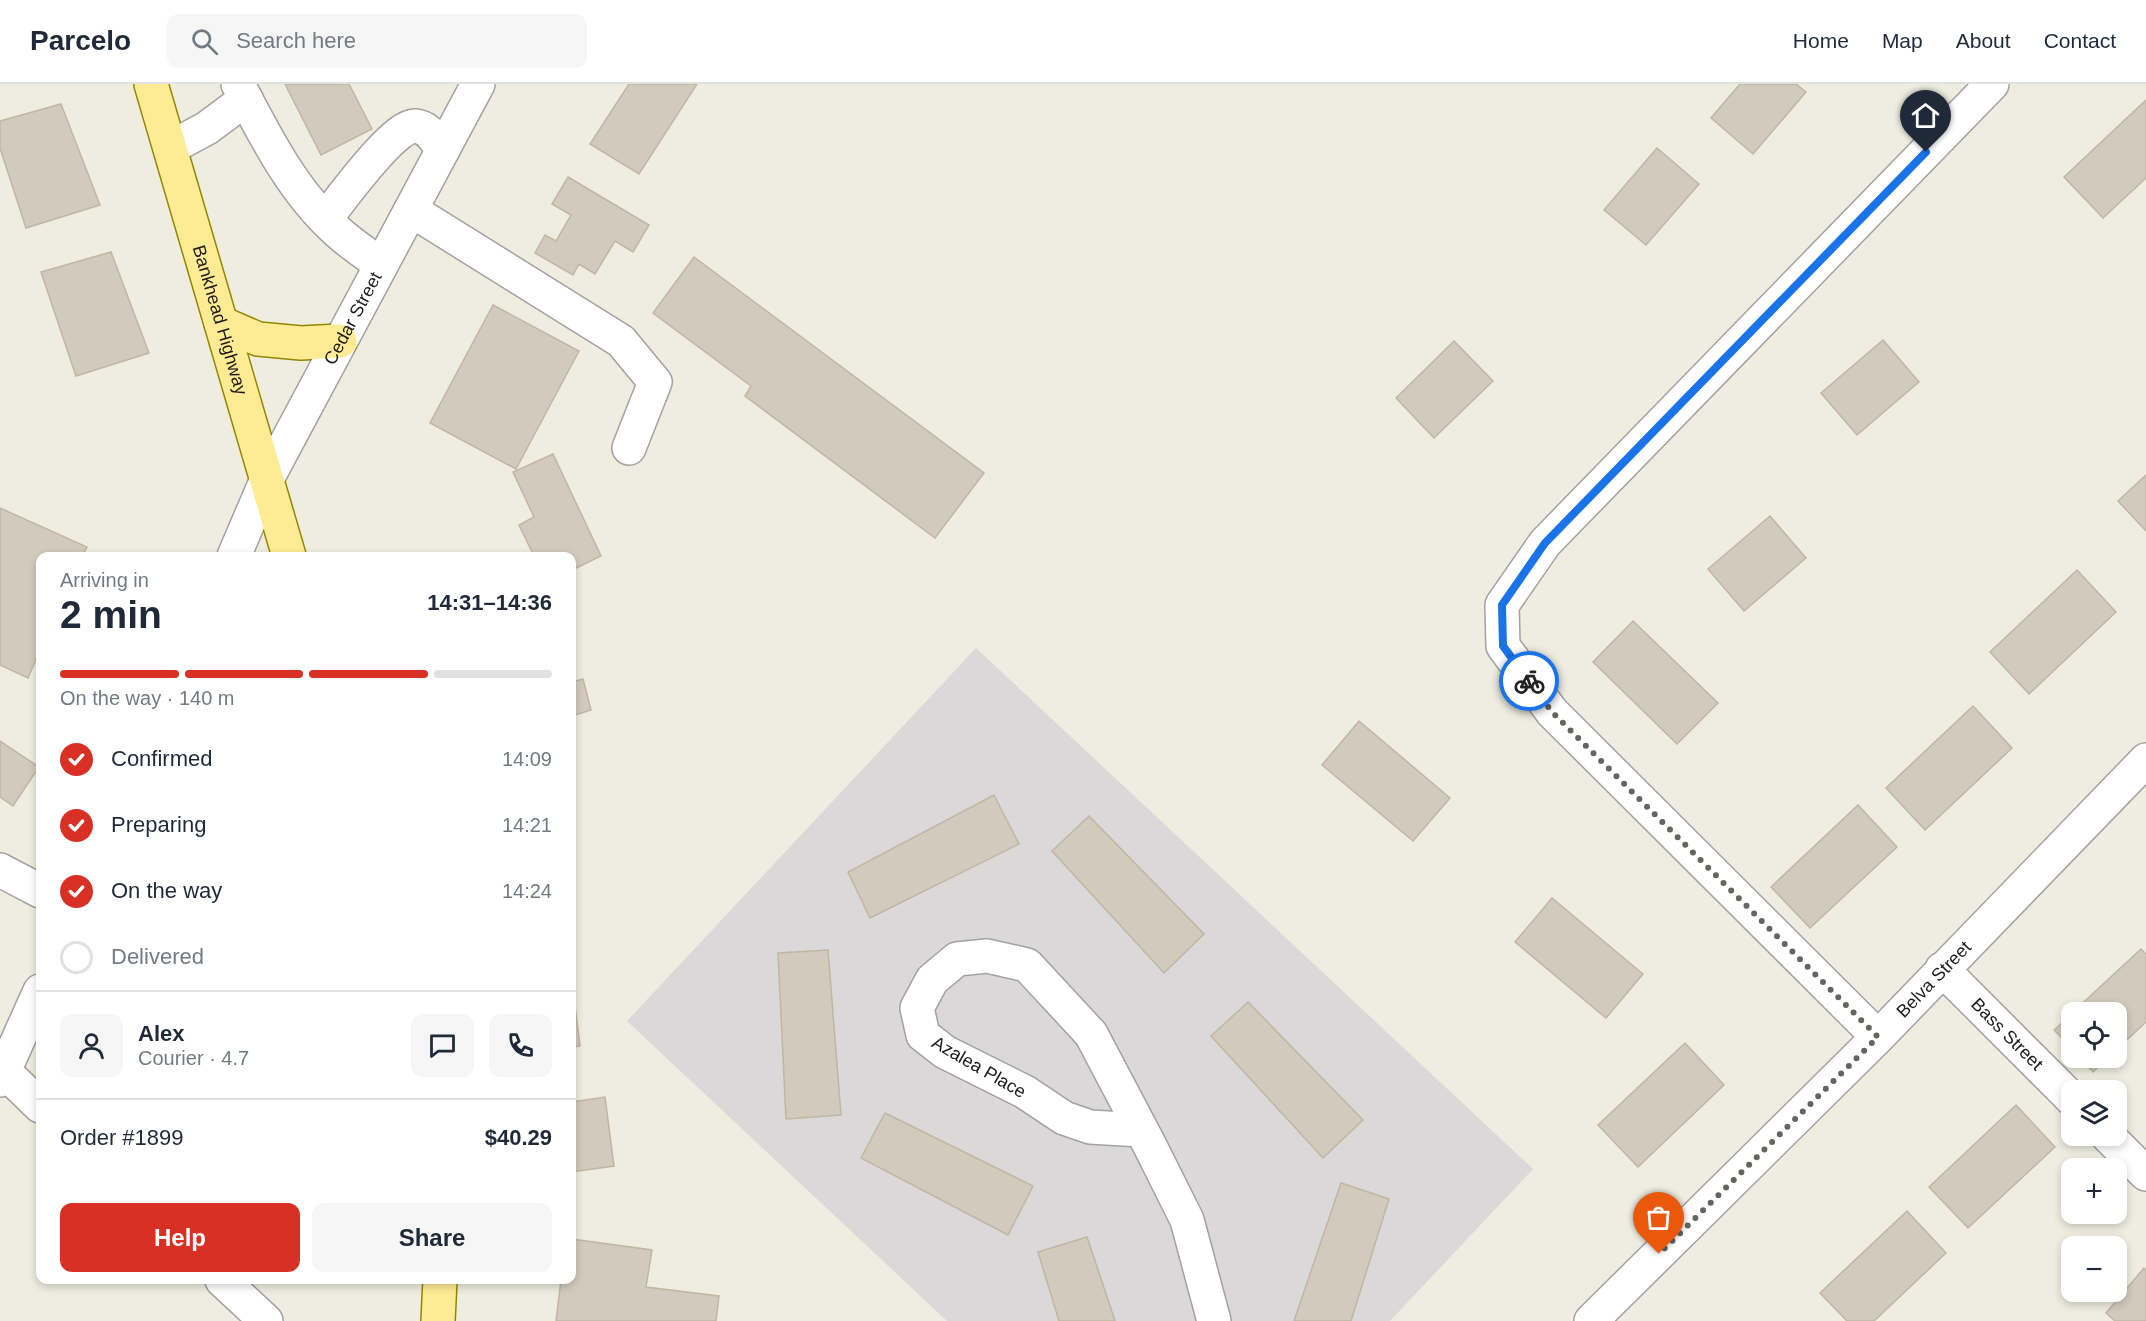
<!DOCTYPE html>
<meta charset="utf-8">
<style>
:root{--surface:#fff;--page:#f6f6f7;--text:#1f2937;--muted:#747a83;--line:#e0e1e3;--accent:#d93025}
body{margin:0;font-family:Helvetica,sans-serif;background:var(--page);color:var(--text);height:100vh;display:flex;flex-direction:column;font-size:22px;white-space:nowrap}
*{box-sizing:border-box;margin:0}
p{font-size:20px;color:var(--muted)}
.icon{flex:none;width:33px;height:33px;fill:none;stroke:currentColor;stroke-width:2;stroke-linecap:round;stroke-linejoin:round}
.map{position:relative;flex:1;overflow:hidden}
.sheet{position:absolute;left:36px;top:468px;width:540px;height:732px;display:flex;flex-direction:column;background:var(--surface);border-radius:12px;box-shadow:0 3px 9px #0003}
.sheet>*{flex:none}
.fabs{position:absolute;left:2061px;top:918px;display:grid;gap:12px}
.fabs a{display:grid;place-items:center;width:66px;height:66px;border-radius:12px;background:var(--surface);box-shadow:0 3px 9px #0003;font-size:30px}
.pin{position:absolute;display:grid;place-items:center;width:51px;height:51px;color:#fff;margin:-62px -26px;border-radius:50% 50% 50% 0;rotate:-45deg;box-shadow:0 0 6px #0007}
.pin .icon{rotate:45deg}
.courier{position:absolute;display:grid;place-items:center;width:60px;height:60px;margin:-30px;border:4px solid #1a73e8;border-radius:50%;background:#fff;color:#222;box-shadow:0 2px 8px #0007}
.head em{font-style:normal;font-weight:800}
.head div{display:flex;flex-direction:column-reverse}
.head{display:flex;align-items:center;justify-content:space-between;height:102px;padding:0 24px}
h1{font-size:39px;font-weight:800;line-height:45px}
.bar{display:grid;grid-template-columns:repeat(4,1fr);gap:9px 6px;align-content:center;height:72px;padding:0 24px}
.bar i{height:8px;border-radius:4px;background:var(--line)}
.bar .active{background:var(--accent)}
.bar p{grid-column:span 4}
.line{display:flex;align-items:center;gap:15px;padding:0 24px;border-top:2px solid var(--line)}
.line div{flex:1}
.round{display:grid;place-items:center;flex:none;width:63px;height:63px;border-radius:12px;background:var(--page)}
ol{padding:0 24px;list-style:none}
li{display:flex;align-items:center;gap:18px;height:66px}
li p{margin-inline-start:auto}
li .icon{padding:6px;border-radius:50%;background:var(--accent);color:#fff;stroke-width:4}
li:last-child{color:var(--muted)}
li i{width:33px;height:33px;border:3px solid var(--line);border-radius:50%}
.cta{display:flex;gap:12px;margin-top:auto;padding:12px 24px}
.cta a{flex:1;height:69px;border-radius:12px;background:var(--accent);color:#fff;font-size:24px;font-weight:800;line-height:69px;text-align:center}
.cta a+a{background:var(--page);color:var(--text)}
header{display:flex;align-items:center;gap:36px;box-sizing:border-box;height:84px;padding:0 30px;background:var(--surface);border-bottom:2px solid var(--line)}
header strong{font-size:28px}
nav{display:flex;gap:33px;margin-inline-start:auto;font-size:21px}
.search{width:420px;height:54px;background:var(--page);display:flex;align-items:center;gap:15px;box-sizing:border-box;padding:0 21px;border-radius:12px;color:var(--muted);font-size:22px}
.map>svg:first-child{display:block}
.residential{fill:#dad8d8}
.building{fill:#d1cabd;stroke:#c0b7a1;stroke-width:1.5}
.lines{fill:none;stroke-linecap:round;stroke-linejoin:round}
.minor-casing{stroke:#a2a2a2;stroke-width:36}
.major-casing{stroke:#938600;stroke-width:36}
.minor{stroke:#fff;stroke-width:33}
.major{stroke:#ffeb94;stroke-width:33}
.done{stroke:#656460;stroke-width:6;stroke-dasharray:0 10.8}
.route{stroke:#1a73e8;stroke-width:8}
.labels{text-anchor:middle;stroke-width:6;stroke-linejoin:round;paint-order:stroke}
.street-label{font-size:18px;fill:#1b1b1b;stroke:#fff}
</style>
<header>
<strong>Parcelo</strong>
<div class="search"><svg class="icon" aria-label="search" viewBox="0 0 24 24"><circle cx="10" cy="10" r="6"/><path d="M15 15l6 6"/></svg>Search here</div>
<nav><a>Home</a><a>Map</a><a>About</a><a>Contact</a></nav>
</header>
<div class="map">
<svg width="2146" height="1237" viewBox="0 0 2146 1237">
<rect width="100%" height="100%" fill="#eeede0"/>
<polygon class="residential" points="976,564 1533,1085 1390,1237 947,1237 627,937"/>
<g class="building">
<polygon points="285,0 349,0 372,45 321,71"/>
<polygon points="629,0 697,0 639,90 590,60"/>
<polygon points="1740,0 1796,0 1806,8 1753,70 1711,34"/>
<polygon points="2146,16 2146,94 2103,134 2064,93"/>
<polygon points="61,20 100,121 26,144 0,64 0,37"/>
<polygon points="1657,64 1699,100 1646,161 1604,126"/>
<polygon points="568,93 649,141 633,168 615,157 595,190 579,180 573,191 535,169 545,151 556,157 571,131 552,120"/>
<polygon points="111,168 149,269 76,292 41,188"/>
<polygon points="694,173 984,389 935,454 745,312 751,302 653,229"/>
<polygon points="493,221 579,267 516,385 430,339"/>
<polygon points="1883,256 1919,298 1857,351 1821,309"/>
<polygon points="1454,257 1493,297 1434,354 1396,314"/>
<polygon points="553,370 601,472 572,486 572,472 534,472 519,441 534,433 513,388"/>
<polygon points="2146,391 2146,447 2118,417"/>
<polygon points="0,424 87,463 82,472 40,472 40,566 28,594 0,581"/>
<polygon points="1770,432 1806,474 1744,527 1708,485"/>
<polygon points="2077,486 2116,528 2029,610 1990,568"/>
<polygon points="1633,537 1718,619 1677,660 1593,578"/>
<polygon points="583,595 591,626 572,632 572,598"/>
<polygon points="1973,622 2012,664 1925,746 1886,704"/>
<polygon points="1359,637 1450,714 1413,757 1322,681"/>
<polygon points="0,657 39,683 13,722 0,713"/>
<polygon points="994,711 1019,760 870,834 848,788"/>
<polygon points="1858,721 1897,763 1810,844 1771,803"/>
<polygon points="1089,732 1204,850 1164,889 1052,767"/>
<polygon points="1552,814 1643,890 1606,934 1515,858"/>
<polygon points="2141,865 2146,870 2146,938 2116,966 2116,928 2073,928"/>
<polygon points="828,866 841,1031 786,1035 778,869"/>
<polygon points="572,898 580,962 572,963"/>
<polygon points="1248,918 1363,1036 1323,1074 1211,952"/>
<polygon points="2072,930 2072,964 2054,946"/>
<polygon points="1685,959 1724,1001 1638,1083 1598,1041"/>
<polygon points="2080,974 2108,974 2093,988"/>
<polygon points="605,1013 614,1082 572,1088 572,1018"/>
<polygon points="2016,1021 2055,1063 1968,1144 1929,1103"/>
<polygon points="885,1029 1033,1102 1008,1151 861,1074"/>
<polygon points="1341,1099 1389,1115 1351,1237 1294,1237"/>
<polygon points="1907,1127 1946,1169 1874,1237 1847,1237 1820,1209"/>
<polygon points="1087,1153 1115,1237 1059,1237 1038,1168"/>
<polygon points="572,1155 652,1166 646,1203 719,1212 716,1237 556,1237 561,1196 572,1196"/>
<polygon points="2144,1184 2146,1186 2146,1237 2115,1237 2106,1229"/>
</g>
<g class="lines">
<g class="minor-casing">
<g id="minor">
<path d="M238,0C265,52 293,108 338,148C351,160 367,170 381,181"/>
<polyline points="170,64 207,44 246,15"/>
<polyline points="411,126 621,257 655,298 629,364"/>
<path d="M325,135C340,117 394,41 415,42C429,43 435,56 443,65"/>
<path id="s1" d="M234,472L267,395L478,0"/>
<polyline points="0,786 40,807"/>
<path id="s2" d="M1942,885L2072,1015"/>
<polyline points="1878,953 1552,628 1503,562 1502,521 1545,459 1992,0"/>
<polyline points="4,987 40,1022"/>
<polyline points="0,996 40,907"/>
<polyline points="1141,1046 1090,1043 1064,1034 1025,1008 945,968 923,951 917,924 932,896 957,875 987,872 1027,881 1091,950 1149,1060 1187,1136 1214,1237"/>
<polyline points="2108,1052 2146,1090"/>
<polyline points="222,1196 266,1237"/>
<path id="s3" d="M1591,1237L1878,953L2146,676"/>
</g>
</g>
<g class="major-casing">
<g id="major">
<path id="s4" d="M151,0L289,472"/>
<polyline points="221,239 258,255 301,259 340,257"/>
<polyline points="438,1237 440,1196"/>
</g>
</g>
<use href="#minor" class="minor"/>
<use href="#major" class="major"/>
</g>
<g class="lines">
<polyline class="done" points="1529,597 1552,628 1878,953 1659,1170"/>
<polyline class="route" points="1529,597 1503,562 1502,521 1545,459 1926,68"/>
</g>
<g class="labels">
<g class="street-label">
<text dy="6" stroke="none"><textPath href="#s1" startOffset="266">Cedar Street</textPath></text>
<text dy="6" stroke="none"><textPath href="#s4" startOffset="246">Bankhead Highway</textPath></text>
<text dy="6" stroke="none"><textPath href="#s3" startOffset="484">Belva Street</textPath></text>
<text dy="6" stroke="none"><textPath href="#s2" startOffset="92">Bass Street</textPath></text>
<text transform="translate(979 983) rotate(30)" y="6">Azalea Place</text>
</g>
</g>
</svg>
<div class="fabs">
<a><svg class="icon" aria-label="locate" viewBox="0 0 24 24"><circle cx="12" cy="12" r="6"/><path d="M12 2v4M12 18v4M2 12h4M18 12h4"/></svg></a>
<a><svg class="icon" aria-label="layers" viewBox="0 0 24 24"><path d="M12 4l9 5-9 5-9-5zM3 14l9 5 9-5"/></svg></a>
<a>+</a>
<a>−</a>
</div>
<div class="pin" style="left:1659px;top:1170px;background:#ea580c"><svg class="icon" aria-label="bag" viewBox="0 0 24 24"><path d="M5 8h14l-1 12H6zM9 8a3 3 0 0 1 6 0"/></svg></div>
<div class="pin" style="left:1926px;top:68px;background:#1f2937"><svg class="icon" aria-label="home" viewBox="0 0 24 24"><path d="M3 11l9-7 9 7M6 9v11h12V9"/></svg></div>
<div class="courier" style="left:1529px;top:597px"><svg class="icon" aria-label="bike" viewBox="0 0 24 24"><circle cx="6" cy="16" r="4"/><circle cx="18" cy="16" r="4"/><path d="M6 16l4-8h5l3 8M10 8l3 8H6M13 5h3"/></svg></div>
<section class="sheet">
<div class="head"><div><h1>2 min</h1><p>Arriving in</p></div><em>14:31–14:36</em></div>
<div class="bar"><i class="active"></i><i class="active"></i><i class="active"></i><i></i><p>On the way · 140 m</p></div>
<ol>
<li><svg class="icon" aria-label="check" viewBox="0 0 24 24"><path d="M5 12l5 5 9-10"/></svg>Confirmed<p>14:09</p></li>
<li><svg class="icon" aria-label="check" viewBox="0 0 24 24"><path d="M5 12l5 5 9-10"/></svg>Preparing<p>14:21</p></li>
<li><svg class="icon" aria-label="check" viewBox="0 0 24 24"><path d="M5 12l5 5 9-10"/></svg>On the way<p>14:24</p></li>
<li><i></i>Delivered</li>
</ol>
<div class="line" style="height:108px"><a class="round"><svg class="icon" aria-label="person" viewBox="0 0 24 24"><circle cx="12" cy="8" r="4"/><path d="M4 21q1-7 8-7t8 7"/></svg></a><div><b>Alex</b><p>Courier · 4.7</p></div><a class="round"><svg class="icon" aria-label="chat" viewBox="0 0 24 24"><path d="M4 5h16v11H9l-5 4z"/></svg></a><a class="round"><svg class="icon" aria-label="phone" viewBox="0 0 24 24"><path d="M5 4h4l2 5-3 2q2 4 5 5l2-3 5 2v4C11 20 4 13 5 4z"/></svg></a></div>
<div class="line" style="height:78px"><div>Order #1899</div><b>$40.29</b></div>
<div class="cta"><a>Help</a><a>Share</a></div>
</section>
</div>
